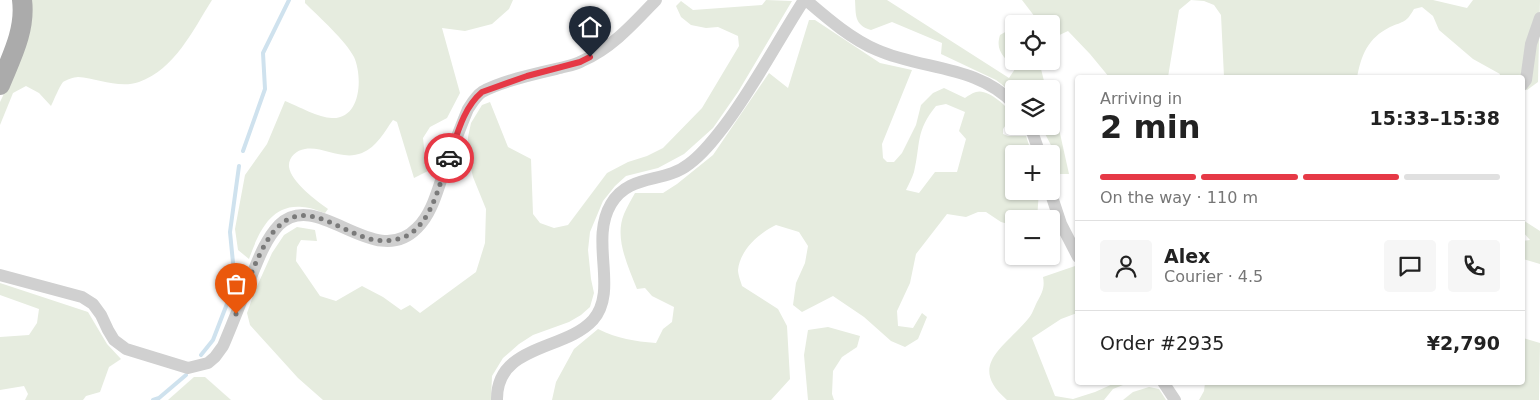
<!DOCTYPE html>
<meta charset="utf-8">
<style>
:root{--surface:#fff;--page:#f6f6f6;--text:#222;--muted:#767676;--line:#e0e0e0;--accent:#e63946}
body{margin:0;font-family:"DejaVu Sans",sans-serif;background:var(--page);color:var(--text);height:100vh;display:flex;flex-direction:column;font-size:19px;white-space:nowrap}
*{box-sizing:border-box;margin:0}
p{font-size:16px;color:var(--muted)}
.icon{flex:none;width:28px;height:28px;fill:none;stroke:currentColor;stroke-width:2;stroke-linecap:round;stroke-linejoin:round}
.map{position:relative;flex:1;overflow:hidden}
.details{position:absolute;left:1075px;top:75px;width:450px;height:310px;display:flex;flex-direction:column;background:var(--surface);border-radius:5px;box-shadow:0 1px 4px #0004}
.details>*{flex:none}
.tools{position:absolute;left:1005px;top:15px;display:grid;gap:10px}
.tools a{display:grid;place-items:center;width:55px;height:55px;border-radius:5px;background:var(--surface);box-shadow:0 1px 4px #0004;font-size:25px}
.pin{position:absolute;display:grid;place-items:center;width:42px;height:42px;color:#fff;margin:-51px -21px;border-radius:50% 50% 50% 0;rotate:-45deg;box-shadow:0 0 5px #0007}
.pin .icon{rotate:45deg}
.courier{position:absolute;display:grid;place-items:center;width:50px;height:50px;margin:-25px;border:4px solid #e63946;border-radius:50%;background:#fff;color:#222;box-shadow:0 1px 6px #0007}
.headline em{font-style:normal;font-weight:800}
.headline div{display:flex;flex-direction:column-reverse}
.headline{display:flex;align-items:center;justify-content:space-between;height:85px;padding:0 25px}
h1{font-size:32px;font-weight:800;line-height:38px}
.bar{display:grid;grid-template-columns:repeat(4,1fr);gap:8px 5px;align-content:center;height:60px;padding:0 25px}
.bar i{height:6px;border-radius:4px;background:var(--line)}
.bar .current{background:var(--accent)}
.bar p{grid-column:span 4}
.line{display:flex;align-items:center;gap:12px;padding:0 25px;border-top:1px solid var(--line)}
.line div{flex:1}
.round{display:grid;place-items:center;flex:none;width:52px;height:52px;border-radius:5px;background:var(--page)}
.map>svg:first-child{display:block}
.green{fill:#e6ecdf;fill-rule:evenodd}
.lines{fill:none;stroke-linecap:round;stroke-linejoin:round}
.stream{stroke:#cfe2ee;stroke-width:4}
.minor{stroke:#d0d0d0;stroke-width:12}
.primary{stroke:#ababab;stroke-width:20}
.done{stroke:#7a7a7a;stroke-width:5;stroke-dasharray:0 9}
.route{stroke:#e63946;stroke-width:6}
</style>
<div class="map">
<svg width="1540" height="400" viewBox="0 0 1540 400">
<rect width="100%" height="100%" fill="#fff"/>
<g class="green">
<path d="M32,0H212C193,30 175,69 139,82C119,89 97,78 78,77C74,77 66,80 63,82C59,87 54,100 51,106L39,93L26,86L13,93L0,125V102L13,75L30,26Z"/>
<path d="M305,0H513L509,9L492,24L465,31L442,28L460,93L447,118L430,127L423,138L425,157L430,170L414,178L397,122L393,120C384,132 377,147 362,153C342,161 323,146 305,149C296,150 288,158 289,167C291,182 317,201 328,209L325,213C318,211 310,207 302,207C270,204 258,234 249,259L238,250L235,229L245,175L267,144L285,101C298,106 319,118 332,118C361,119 363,77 354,57C346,41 319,17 305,3Z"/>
<polygon points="766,0 792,1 738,92 713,128 684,154 658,168 626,176 615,186 603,201 590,232 588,250 591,279 594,293 590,307 581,315 569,322 533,335 519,344 503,358 492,376 491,400 323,400 298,378 250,325 247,313 254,293 272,253 284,235 297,227 315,230 317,241 301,240 297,247 296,261 320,296 336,301 362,286 383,297 401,310 410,305 420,313 476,272 485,243 486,209 473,177 468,156 468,137 471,123 482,105 490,102 508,147 531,159 533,214 540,223 554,228 568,225 607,173 628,162 647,156 663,148 702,108 739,46 738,36 718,27 706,28 691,25 681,17 676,6 681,1 693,10 762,5"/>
<path d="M855,0H887L1009,78L1015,69C1004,57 995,51 1000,35L1014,27V61H1039L1046,89H1014V94L996,80L941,54L942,43L892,22L871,30C854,25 856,15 855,0Z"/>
<path d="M1022,0H1433L1467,8L1473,0H1540L1538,82L1527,90L1523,88L1522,78L1499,77L1500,74L1473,59L1439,30L1433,16L1422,7L1414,9C1406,23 1404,21 1390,27C1368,38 1361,55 1357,78L1224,77L1221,15L1214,5L1204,1L1191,0L1179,10L1168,77H1109L1090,54L1068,31L1051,39V24H1021L1035,17Z"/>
<path d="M809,20H815L880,63L912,70L882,144L883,158L887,162H894L902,153L916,125L921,105L933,93L944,88L965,98C968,96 972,93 976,92C987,88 1007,106 1013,115L1003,129V134L1008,136H1026L1032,154H1014V191H1039L1037,219H1014V239L1012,225L1001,222L986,212H978L966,217L947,214L916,254L910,283L897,311L898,326L913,328L922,313L927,317L918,339L905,347L891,341L864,317L833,296L802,312L793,305L796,283L805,263L808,246L799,232L776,225C759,233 740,250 738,270C738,275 741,282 742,286L778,309L787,326L790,379L771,400H552L556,382L574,349L598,329C619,339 633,341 656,343L663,329L672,322L674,307L652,296L645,288L637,289C628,266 614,238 624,214C627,207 631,200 635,193H663L677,184L713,155L769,73L788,88ZM946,104L965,112L959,131L966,139L957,172H935L919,193L906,190C909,184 912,178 914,172C921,143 915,132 936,106Z"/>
<polygon points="1051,104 1059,129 1069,174 1060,174 1053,149 1041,126 1051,126"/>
<polygon points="1523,220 1540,231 1540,264 1523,259 1523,241 1530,240 1523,232"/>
<path d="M1075,266L1077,270V313L1061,319L1032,338L1055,396L1073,399L1095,392L1115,383H1128L1113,389L1104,400H1007C966,365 1006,346 1028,319C1032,315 1034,308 1037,302C1042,293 1045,288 1043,277Z"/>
<polygon points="0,283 88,312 107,344 121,359 109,367 100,392 86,396 83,400 25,400 28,394 24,386 0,390 0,337 29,335 37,323 39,309 0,295"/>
<polygon points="828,327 860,336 857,347 842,357 833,371 832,394 834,400 808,400 804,355 808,330"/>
<polygon points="1523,338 1540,343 1539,400 1199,400 1204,391 1205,383 1522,382"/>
<polygon points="194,377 205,377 231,400 168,400"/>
<polygon points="1149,387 1159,389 1166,400 1123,400 1133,392"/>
</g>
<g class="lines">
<g class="stream">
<polyline points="243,151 265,89 263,53 289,0"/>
<polyline points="201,355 213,340 235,283 230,232 239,166"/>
<polyline points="153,400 159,398 186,375"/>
</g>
<g class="minor">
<path d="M806,0C827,18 851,39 877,50C922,70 978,65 1014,104"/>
<polyline points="1522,85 1526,80 1531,44 1540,18"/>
<polyline points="1030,126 1040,154"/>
<polyline points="1050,191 1061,224 1078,257"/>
<path d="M0,275L82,297L93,304L101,315L108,330L114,340L126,349L188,368L208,363L215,357L223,346C232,325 240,304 249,282C257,263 264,241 279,225C318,187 374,272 417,228C433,213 438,187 446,166C453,147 460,128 468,109C472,103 476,96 482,92C501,81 538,73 560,68C567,66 575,65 582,61C612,48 634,23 656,0"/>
<polyline points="1163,382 1175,400"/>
<path d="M497,400C496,344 565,351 593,320C619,290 589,241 611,204C629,173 664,184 689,164C703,154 715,138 725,125C755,85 777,42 804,0"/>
</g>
<path class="primary" d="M0,85C11,58 26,30 22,0"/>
</g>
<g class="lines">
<path class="done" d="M236,314C246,289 260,242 280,225C305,202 335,227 361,236C372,241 386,242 398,239C406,237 413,233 418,227C435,209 440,181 449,158"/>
<path class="route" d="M449,158C457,135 463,108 482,92L527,76L580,62L590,57"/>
</g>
</svg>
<div class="tools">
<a><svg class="icon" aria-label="locate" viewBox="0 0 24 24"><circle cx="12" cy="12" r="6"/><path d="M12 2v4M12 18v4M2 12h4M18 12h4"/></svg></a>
<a><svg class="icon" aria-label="layers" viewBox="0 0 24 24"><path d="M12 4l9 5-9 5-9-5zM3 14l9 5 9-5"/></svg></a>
<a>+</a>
<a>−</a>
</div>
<div class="pin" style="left:236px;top:314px;background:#ea580c"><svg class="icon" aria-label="bag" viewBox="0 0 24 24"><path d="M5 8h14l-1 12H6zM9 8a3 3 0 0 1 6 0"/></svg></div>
<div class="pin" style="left:590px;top:57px;background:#1f2937"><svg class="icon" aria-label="home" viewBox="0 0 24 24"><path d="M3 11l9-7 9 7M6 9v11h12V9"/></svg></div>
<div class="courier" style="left:449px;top:158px"><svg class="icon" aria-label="car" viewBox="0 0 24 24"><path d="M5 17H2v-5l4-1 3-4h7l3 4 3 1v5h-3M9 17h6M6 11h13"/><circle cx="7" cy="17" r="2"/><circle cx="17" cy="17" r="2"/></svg></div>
<section class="details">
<div class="headline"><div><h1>2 min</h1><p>Arriving in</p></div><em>15:33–15:38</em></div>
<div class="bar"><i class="current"></i><i class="current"></i><i class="current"></i><i></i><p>On the way · 110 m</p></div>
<div class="line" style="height:90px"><a class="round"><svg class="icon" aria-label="person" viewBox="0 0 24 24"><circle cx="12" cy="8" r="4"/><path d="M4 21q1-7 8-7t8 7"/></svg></a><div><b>Alex</b><p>Courier · 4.5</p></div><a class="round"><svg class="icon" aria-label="chat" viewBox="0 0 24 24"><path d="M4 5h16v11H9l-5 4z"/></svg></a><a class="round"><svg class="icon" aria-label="phone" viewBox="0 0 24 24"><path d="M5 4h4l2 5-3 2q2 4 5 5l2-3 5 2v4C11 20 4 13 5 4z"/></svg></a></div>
<div class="line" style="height:65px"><div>Order #2935</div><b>¥2,790</b></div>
</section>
</div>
